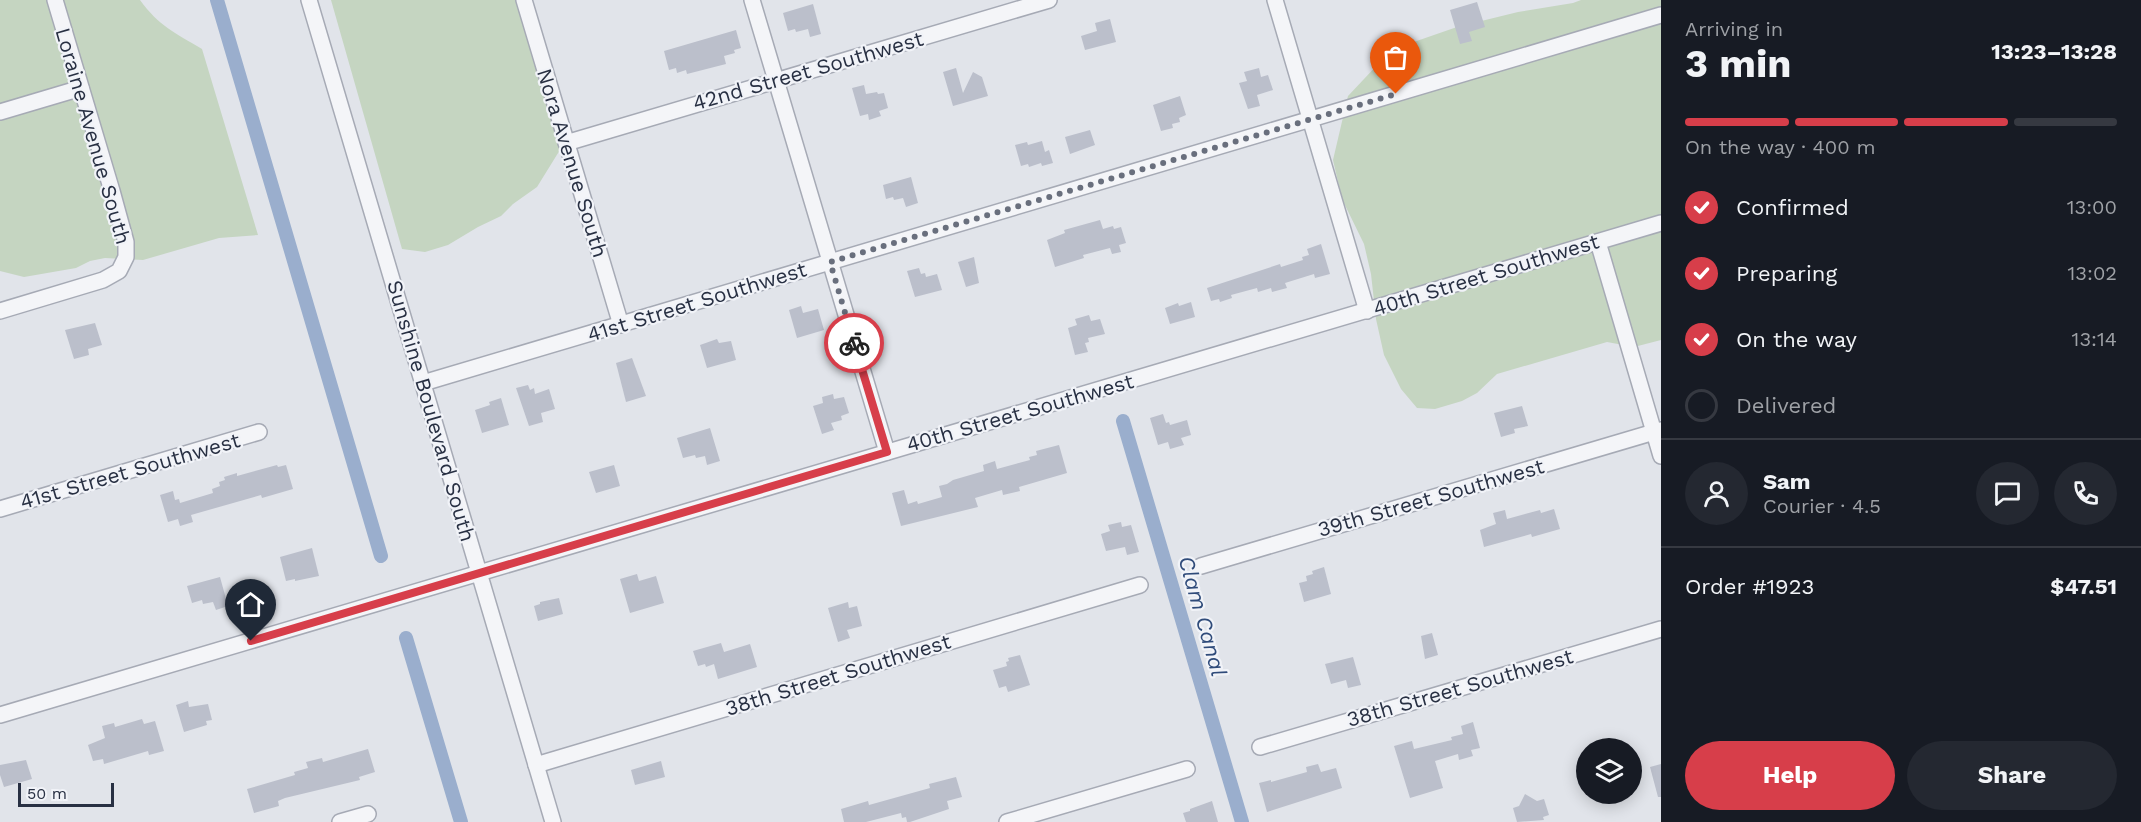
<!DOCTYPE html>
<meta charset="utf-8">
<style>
:root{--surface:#171b24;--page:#242831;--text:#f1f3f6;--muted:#9ea1a6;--line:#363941;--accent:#d73e4a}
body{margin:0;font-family:"Work Sans",sans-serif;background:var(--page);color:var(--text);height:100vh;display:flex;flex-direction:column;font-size:22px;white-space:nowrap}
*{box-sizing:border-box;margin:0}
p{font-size:20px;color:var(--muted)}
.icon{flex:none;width:33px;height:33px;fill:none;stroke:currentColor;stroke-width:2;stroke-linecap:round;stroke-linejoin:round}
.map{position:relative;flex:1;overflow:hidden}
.panel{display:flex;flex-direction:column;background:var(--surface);width:480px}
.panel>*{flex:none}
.fabs{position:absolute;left:1576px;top:738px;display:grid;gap:12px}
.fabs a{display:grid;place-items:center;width:66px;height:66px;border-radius:50%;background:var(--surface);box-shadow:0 3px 15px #0003;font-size:30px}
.scale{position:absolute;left:18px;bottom:15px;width:96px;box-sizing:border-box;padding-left:6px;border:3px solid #283043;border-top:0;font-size:16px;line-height:21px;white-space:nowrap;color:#283043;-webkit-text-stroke:4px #f1f3f8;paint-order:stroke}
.pin{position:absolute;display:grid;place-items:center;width:51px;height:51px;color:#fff;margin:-62px -26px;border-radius:50% 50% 50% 0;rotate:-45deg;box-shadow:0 0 6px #0007}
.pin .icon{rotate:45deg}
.courier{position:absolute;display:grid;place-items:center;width:60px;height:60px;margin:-30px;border:4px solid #d73e4a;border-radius:50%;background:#fff;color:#222;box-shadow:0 2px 8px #0007}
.summary em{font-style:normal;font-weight:700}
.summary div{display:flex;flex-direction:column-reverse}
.summary{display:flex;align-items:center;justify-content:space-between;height:102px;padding:0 24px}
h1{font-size:39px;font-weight:700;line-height:45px}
.bar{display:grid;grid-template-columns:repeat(4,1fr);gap:9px 6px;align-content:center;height:72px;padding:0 24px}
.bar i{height:8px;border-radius:4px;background:var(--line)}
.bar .on{background:var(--accent)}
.bar p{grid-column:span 4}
.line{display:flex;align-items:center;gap:15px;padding:0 24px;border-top:2px solid var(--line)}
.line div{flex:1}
.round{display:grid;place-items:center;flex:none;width:63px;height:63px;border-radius:32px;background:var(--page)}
ol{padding:0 24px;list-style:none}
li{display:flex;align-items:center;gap:18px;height:66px}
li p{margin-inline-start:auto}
li .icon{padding:6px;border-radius:50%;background:var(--accent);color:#fff;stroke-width:4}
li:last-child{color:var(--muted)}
li i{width:33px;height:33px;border:3px solid var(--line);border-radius:50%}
.primary-button{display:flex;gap:12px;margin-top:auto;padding:12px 24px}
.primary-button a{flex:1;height:69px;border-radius:36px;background:var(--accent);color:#fff;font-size:24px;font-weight:700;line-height:69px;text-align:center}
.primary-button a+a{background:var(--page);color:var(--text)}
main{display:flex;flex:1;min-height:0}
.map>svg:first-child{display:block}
.green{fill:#c5d5c1}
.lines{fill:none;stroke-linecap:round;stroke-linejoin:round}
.canal{stroke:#9aaecd;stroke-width:14}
.building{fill:#bbbfcb}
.minor-casing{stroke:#a6aab5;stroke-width:18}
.minor{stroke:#f4f5f8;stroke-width:15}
.done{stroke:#696f7d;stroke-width:6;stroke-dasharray:0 10.8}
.route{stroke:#d73e4a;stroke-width:8}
.labels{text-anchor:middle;stroke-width:4.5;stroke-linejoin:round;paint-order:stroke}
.street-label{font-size:21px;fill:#283043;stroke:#f1f3f8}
.water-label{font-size:22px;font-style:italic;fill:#2f4b7a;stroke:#f1f3f8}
</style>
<main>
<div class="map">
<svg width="1661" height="822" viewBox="0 0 1661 822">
<rect width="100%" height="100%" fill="#e1e4ea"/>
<g class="green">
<path d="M0,0H140C159,26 175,33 202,49L258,235L219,238L143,260L105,258L90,261L76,268L24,277L0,271Z"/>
<polygon points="331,0 518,0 563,145 537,187 513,204 501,216 478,227 448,245 425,252 402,249"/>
<polygon points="1581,0 1661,0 1661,340 1634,347 1607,342 1497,374 1477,393 1462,401 1435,409 1417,408 1401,389 1384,355 1376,319 1371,274 1364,244 1342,199 1333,160 1348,96 1380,62 1408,44 1457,27 1518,12 1573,3"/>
</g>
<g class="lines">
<g class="canal">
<polyline points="217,0 381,556"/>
<polyline points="1123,421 1242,822"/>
<polyline points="406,638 461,822"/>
</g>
</g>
<g class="building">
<polygon points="1477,2 1485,27 1469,32 1472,41 1460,44 1450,10"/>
<polygon points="813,4 821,34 810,37 808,29 796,32 795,29 788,31 783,13"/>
<polygon points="1110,19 1116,42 1085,50 1081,36 1097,31 1095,23"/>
<polygon points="736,30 741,48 734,50 735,53 724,56 726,64 687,74 686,70 677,73 676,68 669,70 664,51"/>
<polygon points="956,68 963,93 973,72 982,77 988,96 953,106 943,72"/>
<polygon points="1259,68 1261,77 1268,75 1273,90 1257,95 1260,106 1248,109 1239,83 1247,81 1244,72"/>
<polygon points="864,85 866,94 877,92 878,94 884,93 888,108 879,111 881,116 869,120 868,114 860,116 852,88"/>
<polygon points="1180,96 1186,115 1179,118 1180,122 1172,124 1173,128 1161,131 1153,105"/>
<polygon points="1090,130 1095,145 1070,154 1065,137"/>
<polygon points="1042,141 1045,152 1049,150 1053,163 1042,166 1041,163 1029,167 1028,164 1021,166 1015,145 1027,142 1028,145"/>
<polygon points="911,177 918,203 906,207 903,198 894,200 893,197 886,199 883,185"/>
<polygon points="1100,220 1103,229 1113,226 1114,229 1121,227 1126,243 1119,245 1121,252 1112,254 1110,248 1083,255 1084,258 1055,267 1047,240 1065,233 1064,230"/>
<polygon points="1321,244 1330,274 1315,278 1314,274 1285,283 1287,288 1272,292 1271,288 1258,292 1257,288 1231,295 1232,298 1220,302 1219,299 1211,301 1207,288 1280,264 1281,267 1303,260 1302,257 1309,255 1307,249"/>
<polygon points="974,257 979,283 966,287 958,262"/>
<polygon points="919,268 921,274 925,273 926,277 937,274 942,290 915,297 907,271"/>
<polygon points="1191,302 1195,317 1170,324 1165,308 1178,303 1179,306"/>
<polygon points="801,306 803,313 818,309 824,330 797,338 789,310"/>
<polygon points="1089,315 1091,321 1100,319 1105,334 1088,338 1089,342 1085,343 1088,352 1075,355 1068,328 1077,325 1075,319"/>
<polygon points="95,323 102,345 88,349 89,355 74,359 65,330"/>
<polygon points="717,339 719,343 731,341 736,360 707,368 700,345"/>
<polygon points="632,358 646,396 626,402 616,363"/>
<polygon points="528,385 530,390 534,388 535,394 549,389 555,409 541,413 543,422 529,426 516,388"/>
<polygon points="833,394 834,399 844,397 849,413 841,416 842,420 831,423 834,430 822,434 813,406 823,403 822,397"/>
<polygon points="501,398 509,425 482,433 475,410 490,405 489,402"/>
<polygon points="1522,406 1528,426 1514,429 1515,433 1501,437 1494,413"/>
<polygon points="1163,414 1166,423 1169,422 1170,425 1187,420 1191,435 1181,438 1184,445 1170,449 1168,442 1158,445 1150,418"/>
<polygon points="710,428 720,461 707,465 705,456 696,458 695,455 683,458 677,438"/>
<polygon points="1059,445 1067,473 1019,487 1020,491 1003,495 1002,490 975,498 978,507 901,526 892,493 904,490 908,504 917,501 918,504 942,497 939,486 947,484 953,480 984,471 983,465 995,461 997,469 1030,460 1029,457 1037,455 1036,451"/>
<polygon points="277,465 278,467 286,465 293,489 262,498 261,495 191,515 193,522 180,526 178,519 168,522 160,495 173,491 175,500 179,499 180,503 213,493 212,489 220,486 219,482 225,480 224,477 237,473 237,476"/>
<polygon points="614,465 620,486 596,493 589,472"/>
<polygon points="1554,509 1560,529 1532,537 1531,534 1484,547 1480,530 1496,524 1493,513 1505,510 1507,519 1540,510 1541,513"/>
<polygon points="1121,522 1122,527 1131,525 1139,552 1127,555 1125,547 1106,551 1101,534 1110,531 1108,525"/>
<polygon points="312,548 319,576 295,581 295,579 286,581 280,557"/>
<polygon points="1324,567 1331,594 1304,602 1299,583 1307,581 1306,576 1313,574 1312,571"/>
<polygon points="637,574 639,581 656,576 664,603 630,613 620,579"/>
<polygon points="220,577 228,606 216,610 213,602 203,604 202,600 192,603 187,586"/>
<polygon points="559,598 563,614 538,621 534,606 540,604 540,602"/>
<polygon points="848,602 849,608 857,606 862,626 847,630 850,638 838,642 828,608"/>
<polygon points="1432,633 1438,655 1425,659 1421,636"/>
<polygon points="721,643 724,652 750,644 757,667 718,679 714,664 706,667 705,664 698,666 693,651"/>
<polygon points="1020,655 1030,685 1008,692 1006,686 999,688 993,670 1007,666 1006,662 1009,661 1008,658"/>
<polygon points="1353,657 1361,685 1348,688 1346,680 1331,684 1325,664"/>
<polygon points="188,701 189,707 208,704 212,720 206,721 207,725 184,732 176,705"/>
<polygon points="142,719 144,724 155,721 164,751 149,755 148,751 104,764 103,759 93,761 88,745 105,738 102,726 114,723 115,727"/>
<polygon points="1473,722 1480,748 1471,750 1473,756 1459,760 1458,754 1435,761 1443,788 1410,798 1394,746 1412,741 1414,749 1452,740 1451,737 1463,734 1461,726"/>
<polygon points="368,749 375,772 359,777 360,780 285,798 278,801 279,806 254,813 247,789 295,775 294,772 308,768 306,762 322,758 323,762"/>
<polygon points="26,760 32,779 4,787 0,775 0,765"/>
<polygon points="661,761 665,777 635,785 631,770"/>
<polygon points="1318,764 1321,772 1336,768 1342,788 1267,812 1259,783 1271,780 1271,782 1307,772 1306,767"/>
<polygon points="1661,764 1661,797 1658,797 1650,767"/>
<polygon points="956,777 962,797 947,801 949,809 910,822 907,822 906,817 902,818 901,813 866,822 844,822 841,809 868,801 869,805 930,788 929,784"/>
<polygon points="1525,794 1537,801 1544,799 1549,815 1543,817 1544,820 1517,822 1513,808 1519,806"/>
<polygon points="1212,801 1218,822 1186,822 1183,813 1190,811 1190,809"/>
</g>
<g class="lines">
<g class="minor-casing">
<g id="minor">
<polyline points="309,0 553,822"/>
<polyline points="524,0 621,325"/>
<polyline points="752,0 887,452"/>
<polyline points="1275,0 1367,311"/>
<polyline points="0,112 81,88"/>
<polyline points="566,143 1049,0"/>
<polyline points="1598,242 1661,456"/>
<polyline points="0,311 103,280 119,271 126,257 126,242 112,191 55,0"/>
<polyline points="423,383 1661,15"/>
<polyline points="0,509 259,432"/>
<polyline points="1201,566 1661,430"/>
<polyline points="0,715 1661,223"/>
<polyline points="1260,747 1661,629"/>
<polyline points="536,765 1140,585"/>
<polyline points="340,822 368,814"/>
<polyline points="1007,822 1187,769"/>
</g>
</g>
<use href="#minor" class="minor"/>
</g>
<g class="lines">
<polyline class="done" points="854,343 830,262 1396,94"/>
<polyline class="route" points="251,641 887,452 854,343"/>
</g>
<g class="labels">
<g class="street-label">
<text transform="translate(808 71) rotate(-16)" y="7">42nd Street Southwest</text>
<text transform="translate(93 136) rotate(74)" y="7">Loraine Avenue South</text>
<text transform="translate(572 163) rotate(73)" y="7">Nora Avenue South</text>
<text transform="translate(1486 275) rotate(-17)" y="7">40th Street Southwest</text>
<text transform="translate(697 302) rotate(-17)" y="7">41st Street Southwest</text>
<text transform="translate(431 411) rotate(74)" y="7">Sunshine Boulevard South</text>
<text transform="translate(1020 413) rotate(-16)" y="7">40th Street Southwest</text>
<text transform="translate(130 471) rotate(-16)" y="7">41st Street Southwest</text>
<text transform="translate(1431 498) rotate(-16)" y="7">39th Street Southwest</text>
<text transform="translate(838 675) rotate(-17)" y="7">38th Street Southwest</text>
<text transform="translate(1460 688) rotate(-16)" y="7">38th Street Southwest</text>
</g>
<g class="water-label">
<text transform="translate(1203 616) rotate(74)" y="8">Clam Canal</text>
</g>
</g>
</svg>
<div class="fabs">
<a><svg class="icon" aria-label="layers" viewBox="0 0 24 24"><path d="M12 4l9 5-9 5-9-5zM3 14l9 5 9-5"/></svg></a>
</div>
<div class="scale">50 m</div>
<div class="pin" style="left:1396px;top:94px;background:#ea580c"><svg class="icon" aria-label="bag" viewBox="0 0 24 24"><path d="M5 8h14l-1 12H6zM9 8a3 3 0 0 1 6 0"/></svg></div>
<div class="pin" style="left:251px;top:641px;background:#1f2937"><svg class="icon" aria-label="home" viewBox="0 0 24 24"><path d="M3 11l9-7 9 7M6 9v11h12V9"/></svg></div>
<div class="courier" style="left:854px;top:343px"><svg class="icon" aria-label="bike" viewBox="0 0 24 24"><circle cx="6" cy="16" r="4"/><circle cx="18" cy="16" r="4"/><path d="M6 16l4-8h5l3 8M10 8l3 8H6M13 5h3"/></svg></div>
</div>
<section class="panel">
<div class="summary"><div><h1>3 min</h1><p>Arriving in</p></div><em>13:23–13:28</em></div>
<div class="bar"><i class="on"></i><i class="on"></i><i class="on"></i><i></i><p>On the way · 400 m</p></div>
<ol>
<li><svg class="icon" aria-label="check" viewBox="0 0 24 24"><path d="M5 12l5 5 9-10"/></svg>Confirmed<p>13:00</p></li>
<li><svg class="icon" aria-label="check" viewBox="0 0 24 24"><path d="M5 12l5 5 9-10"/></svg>Preparing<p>13:02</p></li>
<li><svg class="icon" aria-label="check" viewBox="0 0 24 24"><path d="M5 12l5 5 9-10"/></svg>On the way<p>13:14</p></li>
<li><i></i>Delivered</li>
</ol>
<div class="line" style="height:108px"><a class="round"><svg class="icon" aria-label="person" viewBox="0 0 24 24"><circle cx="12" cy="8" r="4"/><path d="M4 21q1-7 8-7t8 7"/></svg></a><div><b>Sam</b><p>Courier · 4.5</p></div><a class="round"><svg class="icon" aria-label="chat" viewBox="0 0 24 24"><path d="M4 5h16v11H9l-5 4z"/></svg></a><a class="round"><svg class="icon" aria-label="phone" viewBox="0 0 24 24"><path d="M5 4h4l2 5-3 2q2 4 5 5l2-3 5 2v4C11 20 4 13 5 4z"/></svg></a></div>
<div class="line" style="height:78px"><div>Order #1923</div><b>$47.51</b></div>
<div class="primary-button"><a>Help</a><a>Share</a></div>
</section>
</main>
